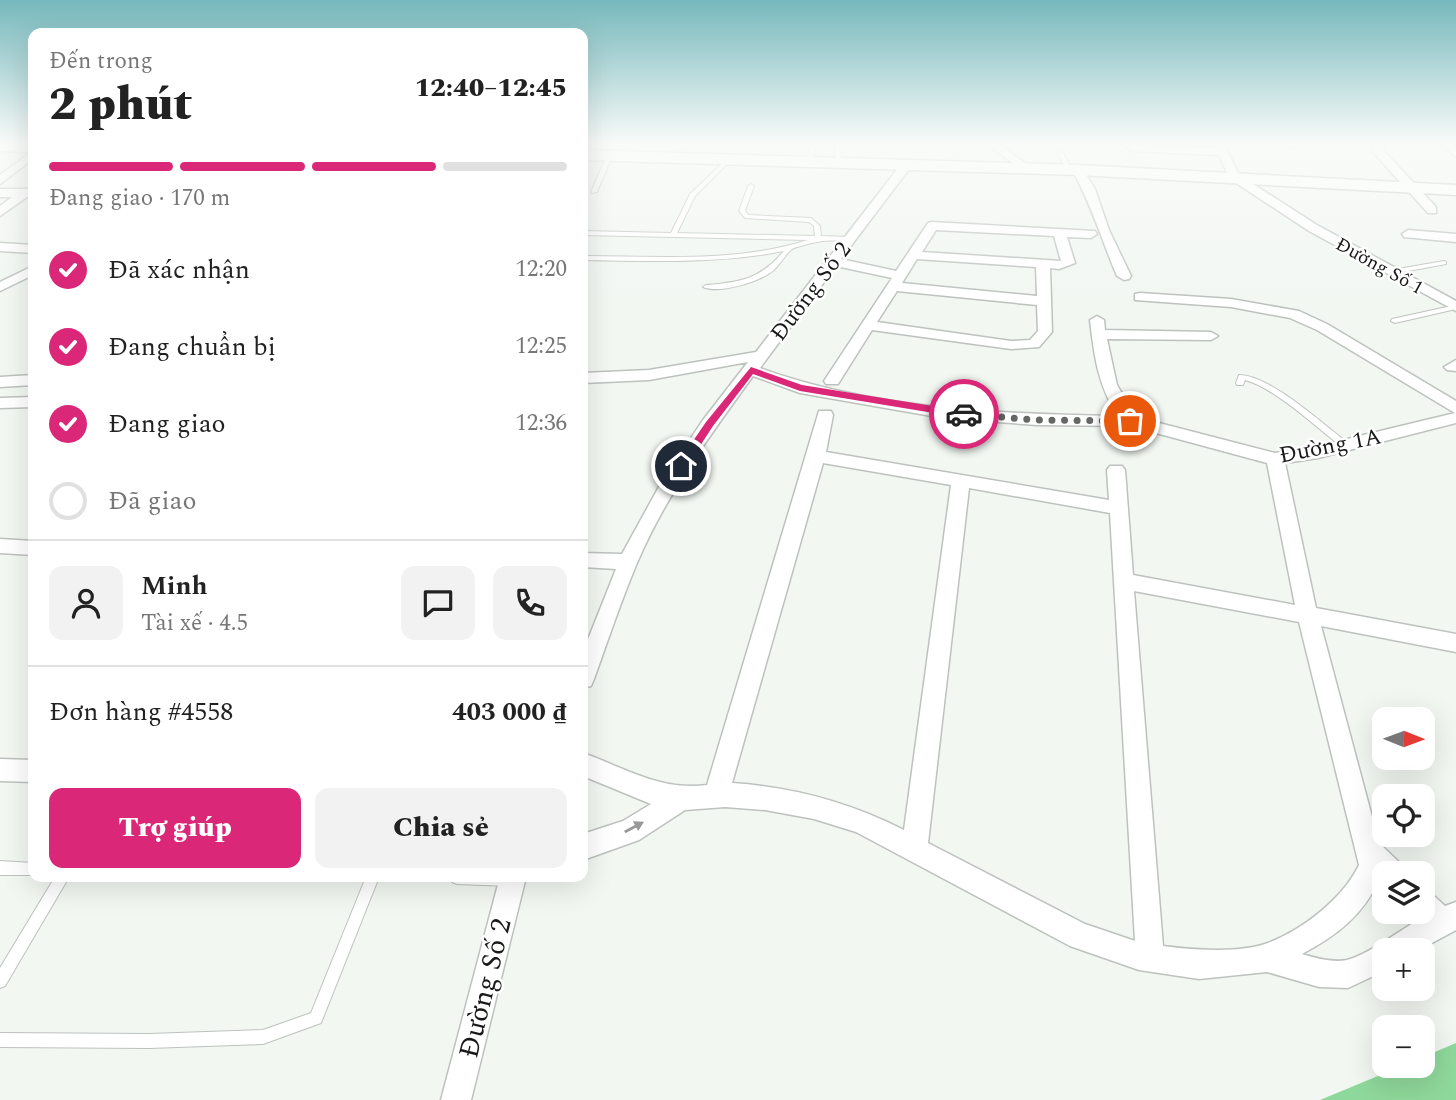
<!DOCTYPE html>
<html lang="vi">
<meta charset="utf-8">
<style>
:root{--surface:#fff;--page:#f2f2f2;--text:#222;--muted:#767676;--line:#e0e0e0;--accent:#db2777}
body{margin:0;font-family:Spectral,serif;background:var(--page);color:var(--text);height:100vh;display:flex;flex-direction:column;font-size:26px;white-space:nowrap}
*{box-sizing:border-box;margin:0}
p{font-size:23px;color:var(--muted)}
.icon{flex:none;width:38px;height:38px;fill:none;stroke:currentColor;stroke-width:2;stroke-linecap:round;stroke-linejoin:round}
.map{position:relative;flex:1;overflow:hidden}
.side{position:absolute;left:28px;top:28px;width:560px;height:854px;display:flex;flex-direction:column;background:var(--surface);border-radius:14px;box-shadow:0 7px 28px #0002}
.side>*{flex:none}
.needle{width:46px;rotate:91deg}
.tools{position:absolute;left:1372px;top:707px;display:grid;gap:14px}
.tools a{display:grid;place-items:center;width:63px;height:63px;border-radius:14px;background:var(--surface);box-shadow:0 7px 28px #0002;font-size:35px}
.pin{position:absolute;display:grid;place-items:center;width:60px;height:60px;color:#fff;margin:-30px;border:4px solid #fff;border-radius:50%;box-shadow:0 2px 7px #0007}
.courier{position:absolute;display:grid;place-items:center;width:70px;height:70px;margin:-35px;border:5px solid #db2777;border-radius:50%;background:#fff;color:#222;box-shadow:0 2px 9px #0007}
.overview em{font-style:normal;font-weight:800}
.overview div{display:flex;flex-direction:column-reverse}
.overview{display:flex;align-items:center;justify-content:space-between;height:119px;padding:0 21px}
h1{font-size:46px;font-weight:800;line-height:52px}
.bar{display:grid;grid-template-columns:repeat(4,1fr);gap:10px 7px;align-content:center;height:84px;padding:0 21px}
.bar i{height:9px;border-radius:5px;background:var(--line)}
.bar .active{background:var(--accent)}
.bar p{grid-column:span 4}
.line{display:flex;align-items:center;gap:18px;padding:0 21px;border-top:2px solid var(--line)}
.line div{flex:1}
.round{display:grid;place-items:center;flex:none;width:74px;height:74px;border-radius:14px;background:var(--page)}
ol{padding:0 21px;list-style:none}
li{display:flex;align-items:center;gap:21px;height:77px}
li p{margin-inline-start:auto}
li .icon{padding:7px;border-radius:50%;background:var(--accent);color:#fff;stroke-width:4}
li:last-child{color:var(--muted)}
li i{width:38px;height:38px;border:4px solid var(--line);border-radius:50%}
.cta{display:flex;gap:14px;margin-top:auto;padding:14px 21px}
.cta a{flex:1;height:80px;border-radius:14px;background:var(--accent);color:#fff;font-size:28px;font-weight:800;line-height:80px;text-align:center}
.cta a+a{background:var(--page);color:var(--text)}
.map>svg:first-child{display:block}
.green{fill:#8fd89b}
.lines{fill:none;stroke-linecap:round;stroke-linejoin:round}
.lane-casing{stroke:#bdc2be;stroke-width:2}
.street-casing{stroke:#bdc2be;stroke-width:3}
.secondary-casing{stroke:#bdc2be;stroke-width:3}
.lane{fill:#fff;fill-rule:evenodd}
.street{fill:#fff;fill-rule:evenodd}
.secondary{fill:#fff;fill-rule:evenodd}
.oneway{fill:#979897}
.route{fill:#db2777}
.done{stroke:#646764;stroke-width:7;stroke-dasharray:0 12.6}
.labels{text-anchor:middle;stroke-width:5;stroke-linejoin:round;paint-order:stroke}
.far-street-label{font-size:19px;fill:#181a18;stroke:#fff}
.street-label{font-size:23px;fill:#181a18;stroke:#fff}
.near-street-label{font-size:28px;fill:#181a18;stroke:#fff}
</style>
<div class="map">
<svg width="1456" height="1100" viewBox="0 0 1456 1100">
<rect width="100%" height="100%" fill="#f2f7f2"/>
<polygon class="green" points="1456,1043 1456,1100 1320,1100 1402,1066 1423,1066 1423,1057"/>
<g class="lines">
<g class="lane-casing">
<g id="lane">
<polygon points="811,144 817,144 812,162 809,164 806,162"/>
<polygon points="835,144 841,144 841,163 838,165 835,163"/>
<polygon points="1058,152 1063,153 1072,170 1071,171 1066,170"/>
<polygon points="607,155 612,156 597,192 592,193 591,192"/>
<path d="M728,158L730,159V161L695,196L677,233L815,236L814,226L809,222L745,218L739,211L748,186L751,184L754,186L745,211L749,215L811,218L820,226L821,236L849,237L852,239L849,241C829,240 821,240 801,246C798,247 794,247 791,250C786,254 780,264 774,270C760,282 719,294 703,287L706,285C742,282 760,279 784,251C718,264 650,261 583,260V256C659,256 735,263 808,240L583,235V231L671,233L690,194Z"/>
<polygon points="1444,261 1446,262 1446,264 1392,274 1389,272 1392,270"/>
<polygon points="1456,305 1456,309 1395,323 1391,321 1392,319"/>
<path d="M1239,375C1270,375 1322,424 1348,443L1349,445L1348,447H1342C1316,427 1275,388 1245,380L1243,385H1237L1236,383Z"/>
<polygon points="0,861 33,863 33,875 0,875"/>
<polygon points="55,877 69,877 5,986 0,988 0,968"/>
<polygon points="366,877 379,877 321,1023 263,1044 149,1048 0,1047 0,1033 149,1034 263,1030 311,1013"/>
<polygon points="450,877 518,877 519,879 517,884 512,886 457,884 452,882"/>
</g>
</g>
<g class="street-casing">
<g id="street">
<polygon points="987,144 999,144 1033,169 1023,171"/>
<polygon points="1214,144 1224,144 1239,175 1317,225 1456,301 1456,311 1309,231 1230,179 1219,155 1132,151 1127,148 1132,145 1216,148"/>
<polygon points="1285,144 1295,144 1295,145 1290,148"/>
<polygon points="1374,144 1384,144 1383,150 1436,207 1436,213 1428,213 1373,152"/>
<polygon points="1442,144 1453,144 1456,147 1456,157"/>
<polygon points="33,151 33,159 0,184 0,175"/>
<path d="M906,162L912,165L841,259L896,271L928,223L932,222L1095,231L1097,234L1091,238L1067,237L1075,263L1059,269L1050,268L1052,332L1039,347L1011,349L872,330L838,384H826L824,381L892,278L836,266L760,368C873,409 998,414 1118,416C1098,386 1094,355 1090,320L1097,316L1104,320L1105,330L1211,332L1218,336L1211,340L1107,339L1117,385L1136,417L1275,453L1318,446L1455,413L1317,330L1290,318L1231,307L1135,300V294L1140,293L1231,299L1299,311L1327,324L1456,401V423L1318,458L1285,463L1316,608L1456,634V652L1321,626L1379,843L1401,864L1405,873H1384V883L1379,879C1364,915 1336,936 1302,954C1315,958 1333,963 1347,960C1368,955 1400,930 1420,919L1413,912H1423V890L1432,894L1445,906L1456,902V930L1419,950H1384V971L1348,988L1319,987L1267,972L1199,979L1139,970L1070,946L856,832L814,819L765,810L725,807L685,810L639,840L583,860V834L623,821L651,804L583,776V753C625,768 660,791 707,785L819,411H831L833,415L826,452L1109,500L1107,470L1110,466H1122L1125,470L1133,575L1295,605L1267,463L1130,426L1037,425L943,418L800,393L753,376C710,435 666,495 637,563C621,601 608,640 594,679L591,686L583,688V652L616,569L583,567V553L622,554L661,483L703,420L748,362L649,380L583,383V373L649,370L756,352L902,163ZM936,230L1054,236L1061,261L922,252ZM917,259L1036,267L1037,296L902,283ZM897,291L1037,305L1038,331L1030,340L1011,341L877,322ZM823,463L951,485L904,830C849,802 793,787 732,783ZM969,488L1110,513L1135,941L1085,924L928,843ZM1134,591L1299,622L1359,865C1343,899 1300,932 1265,944C1239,953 1191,950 1163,946Z"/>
<path d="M1074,168H1082L1095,189L1109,230L1131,276L1129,279L1124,280L1117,276C1102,241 1091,203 1072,170Z"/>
<polygon points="0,189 33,189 33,196 27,197 0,216 0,206 12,197 0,197"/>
<polygon points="1408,230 1456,234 1456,242 1404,237 1402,234"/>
<polygon points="0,243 33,245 33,253 0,251"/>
<polygon points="33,266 33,275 0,291 0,282"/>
<polygon points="1456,360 1456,371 1447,370 1444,367"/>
<polygon points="33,375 33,385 0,387 0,377"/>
<polygon points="33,397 33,407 0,408 0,398"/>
<polygon points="0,539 33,541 33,555 0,553"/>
<polygon points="0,759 33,760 33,782 0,781"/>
<polygon points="500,877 526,877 471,1100 441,1100"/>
</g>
</g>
<g class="secondary-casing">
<g id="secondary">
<polygon points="0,144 33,144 33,152 0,151"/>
<polygon points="583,150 1078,165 1456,185 1456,195 1078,175 583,160"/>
</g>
</g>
<use href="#lane" class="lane"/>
<use href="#street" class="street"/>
<use href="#secondary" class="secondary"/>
</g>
<defs><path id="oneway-solid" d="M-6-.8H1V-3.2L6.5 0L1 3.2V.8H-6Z" transform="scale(1.75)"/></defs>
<use class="oneway" href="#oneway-solid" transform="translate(634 827) rotate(-28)"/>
<linearGradient id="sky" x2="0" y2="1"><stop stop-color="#76b8bc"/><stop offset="0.48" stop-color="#f9fbf9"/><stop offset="1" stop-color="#f9fbf9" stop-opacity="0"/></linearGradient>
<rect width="1456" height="298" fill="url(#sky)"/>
<polygon class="route" points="751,367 802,385 964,411 968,414 964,418 800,391 753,374 713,426 685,469 677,469 676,466 706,422"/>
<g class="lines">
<polyline class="done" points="964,414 1037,420 1130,421"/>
</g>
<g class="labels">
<g class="far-street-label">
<text transform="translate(1380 265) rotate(29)" y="7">Đường Số 1</text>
</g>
<g class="street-label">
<text transform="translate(810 291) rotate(-53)" y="8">Đường Số 2</text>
<text transform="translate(1330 445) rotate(-11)" y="8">Đường 1A</text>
</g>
<g class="near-street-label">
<text transform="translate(484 988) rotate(-76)" y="10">Đường Số 2</text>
</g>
</g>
</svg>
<div class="tools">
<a><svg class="needle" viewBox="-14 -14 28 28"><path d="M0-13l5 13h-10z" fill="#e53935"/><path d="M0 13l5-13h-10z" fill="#767676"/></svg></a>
<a><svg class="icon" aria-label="locate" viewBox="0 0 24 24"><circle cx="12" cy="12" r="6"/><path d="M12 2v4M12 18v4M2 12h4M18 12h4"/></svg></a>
<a><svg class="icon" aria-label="layers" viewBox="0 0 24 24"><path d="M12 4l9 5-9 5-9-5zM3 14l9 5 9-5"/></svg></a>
<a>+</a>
<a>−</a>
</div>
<div class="pin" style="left:1130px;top:421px;background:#ea580c"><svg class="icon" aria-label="bag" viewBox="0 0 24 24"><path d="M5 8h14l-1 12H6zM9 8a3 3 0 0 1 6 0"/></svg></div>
<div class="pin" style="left:681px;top:466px;background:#1f2937"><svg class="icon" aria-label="home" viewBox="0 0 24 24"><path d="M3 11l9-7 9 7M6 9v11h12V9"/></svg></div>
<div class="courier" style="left:964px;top:414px"><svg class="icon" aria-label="car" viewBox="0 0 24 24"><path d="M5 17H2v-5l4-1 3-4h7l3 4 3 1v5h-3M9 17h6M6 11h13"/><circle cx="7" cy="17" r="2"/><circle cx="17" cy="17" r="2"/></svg></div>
<section class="side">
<div class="overview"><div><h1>2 phút</h1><p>Đến trong</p></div><em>12:40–12:45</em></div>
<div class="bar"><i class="active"></i><i class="active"></i><i class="active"></i><i></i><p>Đang giao · 170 m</p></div>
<ol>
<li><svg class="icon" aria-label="check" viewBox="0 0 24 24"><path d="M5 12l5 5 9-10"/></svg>Đã xác nhận<p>12:20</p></li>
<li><svg class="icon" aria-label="check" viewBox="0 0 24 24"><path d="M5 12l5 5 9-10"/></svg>Đang chuẩn bị<p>12:25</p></li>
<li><svg class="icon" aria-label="check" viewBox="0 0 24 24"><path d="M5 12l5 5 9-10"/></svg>Đang giao<p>12:36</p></li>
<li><i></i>Đã giao</li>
</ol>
<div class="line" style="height:126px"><a class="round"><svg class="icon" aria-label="person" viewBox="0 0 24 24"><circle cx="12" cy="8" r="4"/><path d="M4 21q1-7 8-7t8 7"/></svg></a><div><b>Minh</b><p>Tài xế · 4.5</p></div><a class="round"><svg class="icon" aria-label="chat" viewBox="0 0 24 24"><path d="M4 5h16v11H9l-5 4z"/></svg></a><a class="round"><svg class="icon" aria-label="phone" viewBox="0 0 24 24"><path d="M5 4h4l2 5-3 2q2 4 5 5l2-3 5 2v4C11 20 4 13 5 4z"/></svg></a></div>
<div class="line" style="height:91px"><div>Đơn hàng #4558</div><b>403 000 ₫</b></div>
<div class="cta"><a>Trợ giúp</a><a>Chia sẻ</a></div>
</section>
</div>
